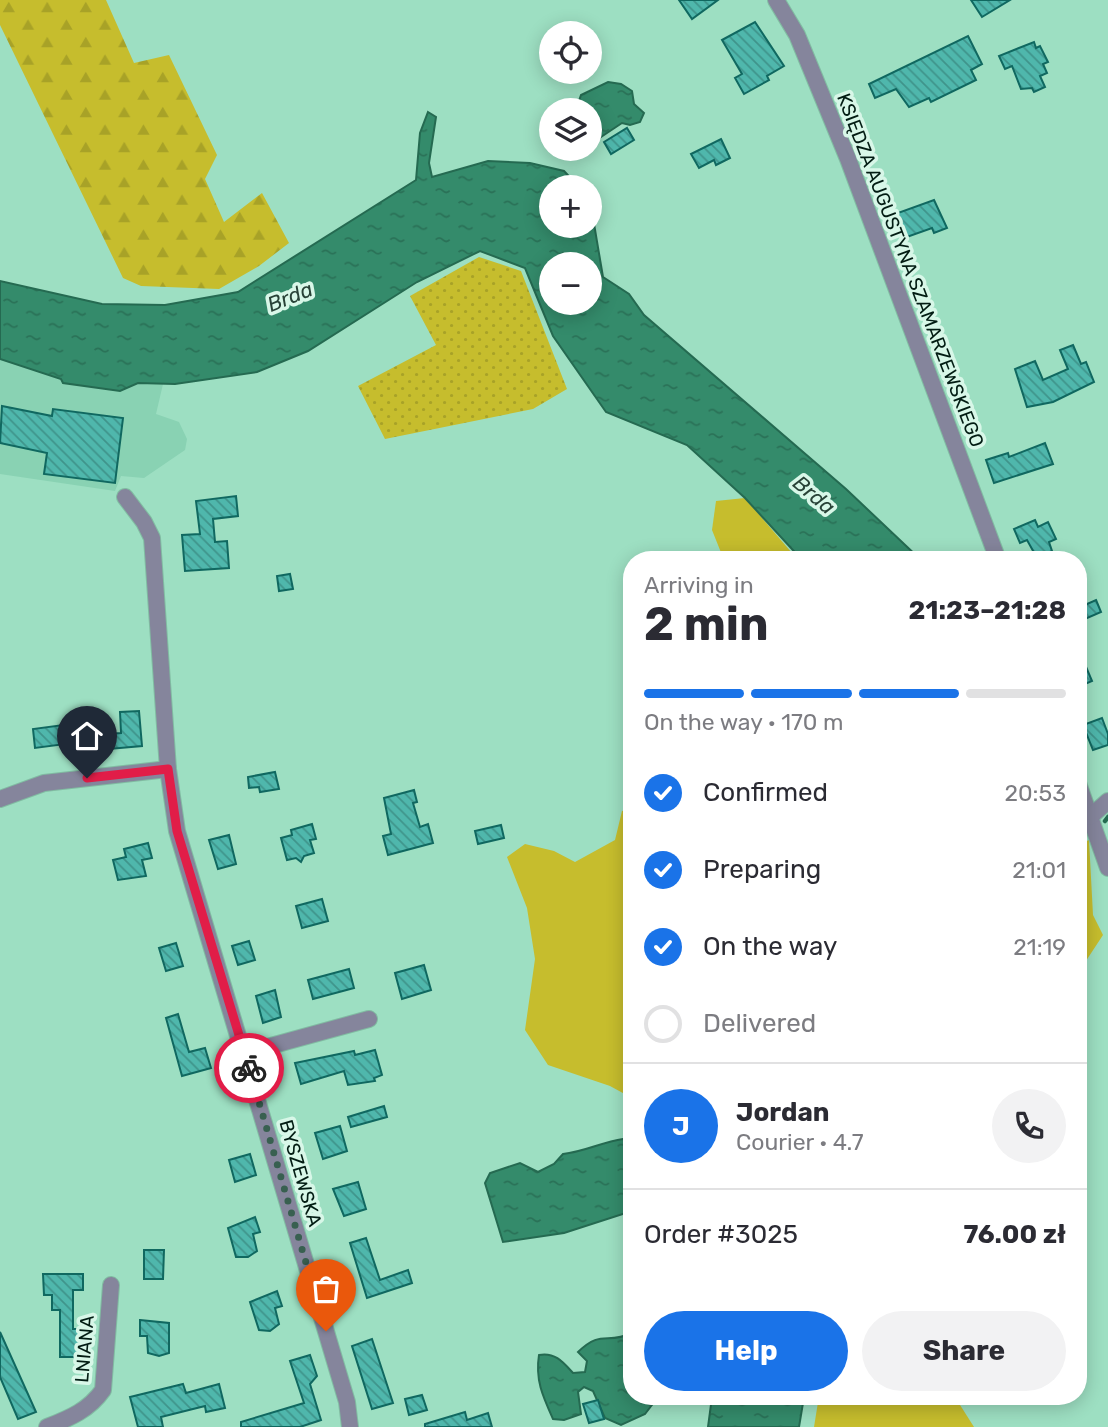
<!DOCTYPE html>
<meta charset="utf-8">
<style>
:root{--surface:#fff;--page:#f2f2f3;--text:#2b2b33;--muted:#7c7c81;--line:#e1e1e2;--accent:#1a73e8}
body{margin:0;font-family:Rubik,sans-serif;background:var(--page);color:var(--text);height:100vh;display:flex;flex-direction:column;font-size:26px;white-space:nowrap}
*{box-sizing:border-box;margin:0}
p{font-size:23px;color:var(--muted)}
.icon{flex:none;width:38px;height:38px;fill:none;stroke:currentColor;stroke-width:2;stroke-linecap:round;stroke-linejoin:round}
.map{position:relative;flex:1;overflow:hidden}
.sheet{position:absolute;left:623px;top:551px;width:464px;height:854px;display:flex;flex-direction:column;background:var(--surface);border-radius:28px;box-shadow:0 4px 18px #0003}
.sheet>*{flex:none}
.buttons{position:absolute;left:539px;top:21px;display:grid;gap:14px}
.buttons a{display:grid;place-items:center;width:63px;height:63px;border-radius:50%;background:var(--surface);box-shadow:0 4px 18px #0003;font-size:35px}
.pin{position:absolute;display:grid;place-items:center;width:60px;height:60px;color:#fff;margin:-72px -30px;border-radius:50% 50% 50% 0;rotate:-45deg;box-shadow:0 0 7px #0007}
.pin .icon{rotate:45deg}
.courier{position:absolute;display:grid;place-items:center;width:70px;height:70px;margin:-35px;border:5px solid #e11d48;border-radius:50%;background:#fff;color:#222;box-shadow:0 2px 9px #0007}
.summary em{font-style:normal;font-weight:700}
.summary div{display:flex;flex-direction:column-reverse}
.summary{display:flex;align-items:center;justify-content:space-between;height:119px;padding:0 21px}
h1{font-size:46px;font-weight:700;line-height:52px}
.bar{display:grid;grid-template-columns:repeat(4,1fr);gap:10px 7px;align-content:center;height:84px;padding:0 21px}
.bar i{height:9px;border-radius:5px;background:var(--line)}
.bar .active{background:var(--accent)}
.bar p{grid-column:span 4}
.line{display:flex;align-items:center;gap:18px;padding:0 21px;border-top:2px solid var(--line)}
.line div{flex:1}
.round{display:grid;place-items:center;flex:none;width:74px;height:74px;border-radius:37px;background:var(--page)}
ol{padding:0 21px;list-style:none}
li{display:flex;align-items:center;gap:21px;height:77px}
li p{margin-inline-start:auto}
li .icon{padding:7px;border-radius:50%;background:var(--accent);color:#fff;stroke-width:4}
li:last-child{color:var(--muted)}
li i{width:38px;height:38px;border:4px solid var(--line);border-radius:50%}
.cta{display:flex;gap:14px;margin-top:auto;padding:14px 21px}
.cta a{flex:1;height:80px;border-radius:42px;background:var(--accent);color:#fff;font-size:28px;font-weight:700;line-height:80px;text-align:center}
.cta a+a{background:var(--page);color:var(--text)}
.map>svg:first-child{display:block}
.built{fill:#89d2b3}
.green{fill:#c6bd2d}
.forest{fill:url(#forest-firs)}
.garden{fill:url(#garden-dots)}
.water{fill:url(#water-ripples);stroke:#256a51;stroke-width:2;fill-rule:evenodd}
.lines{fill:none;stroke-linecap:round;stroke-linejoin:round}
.stream{stroke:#256a51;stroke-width:4.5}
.building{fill:url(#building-back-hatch);stroke:#106860;stroke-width:2}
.minor-casing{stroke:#81bca2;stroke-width:18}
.minor{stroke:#85859c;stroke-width:16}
.done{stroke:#386050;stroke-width:7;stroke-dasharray:0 12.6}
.route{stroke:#e11d48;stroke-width:9}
.labels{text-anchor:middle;stroke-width:7;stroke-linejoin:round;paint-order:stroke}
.street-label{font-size:19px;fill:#021c13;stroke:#d8f7e8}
.water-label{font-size:21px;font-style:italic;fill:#284237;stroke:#d8f7e8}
</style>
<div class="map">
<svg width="1108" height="1427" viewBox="0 0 1108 1427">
<defs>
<pattern id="forest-firs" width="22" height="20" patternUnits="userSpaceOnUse" patternTransform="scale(1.75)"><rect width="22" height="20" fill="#c6bd2d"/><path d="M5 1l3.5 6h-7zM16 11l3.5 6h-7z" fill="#a8a227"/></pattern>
<pattern id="garden-dots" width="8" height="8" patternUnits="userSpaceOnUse" patternTransform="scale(1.75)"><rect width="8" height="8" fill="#c6bd2d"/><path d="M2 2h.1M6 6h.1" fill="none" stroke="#a8a227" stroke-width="1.8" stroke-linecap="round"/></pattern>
<pattern id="water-ripples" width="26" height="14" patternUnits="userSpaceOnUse" patternTransform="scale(1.75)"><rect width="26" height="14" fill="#348b6b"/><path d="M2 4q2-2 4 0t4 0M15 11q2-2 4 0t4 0" fill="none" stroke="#2a7157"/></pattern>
<pattern id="building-back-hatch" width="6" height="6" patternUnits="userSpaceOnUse" patternTransform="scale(1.75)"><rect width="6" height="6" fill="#4fb7ac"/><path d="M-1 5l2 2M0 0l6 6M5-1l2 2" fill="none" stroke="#3f948b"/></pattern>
</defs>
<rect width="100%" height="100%" fill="#9ddfc2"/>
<polygon class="built" points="0,359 61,379 120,391 138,383 163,384 156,414 179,422 187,439 185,450 144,478 121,476 115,491 0,474"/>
<g class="green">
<polygon points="745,498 798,560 724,560 712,530 716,501"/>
<polygon points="632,809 632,1098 610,1086 548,1065 525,1030 535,959 527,908 507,857 525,844 554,851 575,862 615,840 622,811"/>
<polygon points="1089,840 1093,915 1103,935 1078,973 1078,845"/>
<polygon points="819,1396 955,1397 974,1427 814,1427"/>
</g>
<polygon class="forest" points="0,0 106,0 134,63 169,55 217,155 205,179 224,222 262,193 289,243 259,266 219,289 141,286 123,278 0,25"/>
<polygon class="garden" points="479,257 521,271 567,389 533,409 385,439 358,386 436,345 410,296"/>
<g class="water">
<polygon points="608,82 621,84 632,91 634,104 644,113 640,122 630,125 622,123 598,139 590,129 590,110 576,110 581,95"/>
<path d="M428,112L436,117L429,163L432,177L488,161L530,163L564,171L579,187H551V226H590V200L603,277L629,294L644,315L846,489L921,560H802L745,498L687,445L606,412L553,336L525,268L480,251L417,282L308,351L257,372L175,384L138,383L120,391L63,383L61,379L0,359V281L102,304L165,305L238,292L416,180L420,133ZM551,264H590V303H551Z"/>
<path d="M623,1139L632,1145V1211L564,1233L503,1242L485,1183L490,1173L520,1163L538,1172L554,1164L563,1154C584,1152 602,1142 623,1139Z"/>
<path d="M632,1333V1396L658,1397L645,1414L621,1425L605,1418L593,1391L584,1387L578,1392L581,1414L564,1420L553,1419C543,1397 535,1380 539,1355C555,1352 563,1362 573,1373L585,1372L587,1361L578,1352C602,1329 606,1345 632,1333Z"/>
<polygon points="712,1397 804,1397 799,1427 708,1427"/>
</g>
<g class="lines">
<g class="stream">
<polyline points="1105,821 1108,817"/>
<polyline points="1078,837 1083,834"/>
</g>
</g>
<g class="building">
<polygon points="679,0 718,0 692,19"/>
<polygon points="971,0 1010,0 982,17"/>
<polygon points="755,22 784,66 767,76 769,80 744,94 735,78 742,74 722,40"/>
<polygon points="968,36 982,64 971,70 976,80 931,102 929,98 909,107 896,89 875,98 869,84"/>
<polygon points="1034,42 1036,48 1040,46 1048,62 1043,64 1047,73 1040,76 1045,87 1034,92 1032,88 1021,89 1012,66 1005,69 999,56"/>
<polygon points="627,128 634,140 611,154 604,142"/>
<polygon points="721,139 730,158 716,165 714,160 699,168 691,154"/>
<polygon points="934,200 947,228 934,233 932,228 904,238 895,214"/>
<polygon points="1073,345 1081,364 1086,362 1094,382 1053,402 1027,407 1015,369 1035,361 1043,380 1068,369 1060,350"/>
<polygon points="2,406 52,416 53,409 123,418 115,483 44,474 47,453 0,443"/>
<polygon points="1045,443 1053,464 994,483 986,460 1008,453 1009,457"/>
<polygon points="236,496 238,516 213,519 215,542 227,541 229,568 185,571 182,535 200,534 196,501"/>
<polygon points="1035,520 1038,527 1048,522 1056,539 1049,542 1052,551 1037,558 1027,540 1020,543 1014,529"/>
<polygon points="290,574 293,589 279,591 277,576"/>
<polygon points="1096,600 1101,612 1078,622 1078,608"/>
<polygon points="1078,648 1092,681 1078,687"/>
<polygon points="139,711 142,746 109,749 108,734 121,733 120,712"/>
<polygon points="1102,718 1108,734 1108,745 1093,750 1083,725"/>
<polygon points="78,723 81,742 35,748 33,729"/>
<polygon points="275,772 279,789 260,792 259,787 249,788 248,777"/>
<polygon points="414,790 417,802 413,803 420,827 428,824 433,843 388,855 383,836 391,834 384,798"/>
<polygon points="312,824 316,839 310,840 314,853 304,856 301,862 296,858 287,860 281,838 292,835 291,830"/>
<polygon points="501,825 504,838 478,844 475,831"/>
<polygon points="229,835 236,864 218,869 209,840"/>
<polygon points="148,843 152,858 142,860 146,876 118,880 113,860 126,857 124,849"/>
<polygon points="322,899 328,921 302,928 296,906"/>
<polygon points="249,941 255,960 238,965 232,946"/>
<polygon points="176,943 183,966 166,971 159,948"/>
<polygon points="424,965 431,990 402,999 395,973"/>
<polygon points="349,969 354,988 313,999 308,980"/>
<polygon points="275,990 281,1017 263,1023 256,996"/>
<polygon points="178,1014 189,1052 205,1048 211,1068 182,1076 166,1018"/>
<polygon points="375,1050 382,1075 374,1078 375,1081 348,1085 344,1071 301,1084 295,1063 354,1051 355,1055"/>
<polygon points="384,1106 387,1117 351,1127 348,1117"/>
<polygon points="340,1126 347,1151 323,1159 315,1133"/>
<polygon points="250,1154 256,1175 235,1182 229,1160"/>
<polygon points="358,1182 366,1209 344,1216 333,1189"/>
<polygon points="255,1217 260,1232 253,1234 257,1251 248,1257 236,1257 228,1228"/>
<polygon points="366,1238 380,1280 408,1270 412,1283 367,1298 350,1243"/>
<polygon points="144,1250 164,1250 163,1279 144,1279"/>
<polygon points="43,1274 83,1274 83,1290 73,1290 73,1329 83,1329 83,1357 60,1357 60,1310 52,1310 52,1295 44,1295"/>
<polygon points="277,1291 282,1306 275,1308 279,1324 270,1331 259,1330 250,1302"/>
<polygon points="140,1320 169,1323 169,1353 159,1356 148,1353 147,1336 140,1336"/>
<polygon points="0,1332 36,1412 18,1419 0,1377"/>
<polygon points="372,1339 393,1403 372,1409 352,1346"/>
<polygon points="310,1355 317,1376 310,1384 321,1420 300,1427 241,1427 241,1422 304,1403 290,1361"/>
<polygon points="183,1384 186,1393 219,1384 225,1408 206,1412 205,1406 161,1417 163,1427 138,1427 130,1397"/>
<polygon points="422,1395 427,1410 409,1415 405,1399"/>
<polygon points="598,1400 604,1419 589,1423 583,1404"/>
<polygon points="465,1412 467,1420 488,1413 492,1427 425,1427 425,1424"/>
</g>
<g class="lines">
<g class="minor-casing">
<g id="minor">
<polyline points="776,0 797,35 848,159 998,560"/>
<polyline points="125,497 144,522 152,538 168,769 177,831 347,1402 350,1427"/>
<polyline points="1078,783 1108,868"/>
<polyline points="0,799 44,783 168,769"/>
<polyline points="1090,817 1108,801"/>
<polyline points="245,1053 369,1019"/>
<path d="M47,1427C70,1418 89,1410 103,1390L111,1285"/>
</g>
</g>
<use href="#minor" class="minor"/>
</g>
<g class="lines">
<polyline class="done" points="249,1068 326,1331"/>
<polyline class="route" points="87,778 168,769 177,831 249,1068"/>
</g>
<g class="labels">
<g class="street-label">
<text transform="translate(911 270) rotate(69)" y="7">KSIĘDZA AUGUSTYNA SZAMARZEWSKIEGO</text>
<text transform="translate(301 1173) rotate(74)" y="7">BYSZEWSKA</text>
<text transform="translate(84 1349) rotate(-85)" y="7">LNIANA</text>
</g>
<g class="water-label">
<text transform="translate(290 297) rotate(-22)" y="7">Brda</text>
<text transform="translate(814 495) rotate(40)" y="7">Brda</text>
</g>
</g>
</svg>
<div class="buttons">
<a><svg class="icon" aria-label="locate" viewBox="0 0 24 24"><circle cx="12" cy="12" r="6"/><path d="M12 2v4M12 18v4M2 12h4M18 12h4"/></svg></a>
<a><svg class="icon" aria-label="layers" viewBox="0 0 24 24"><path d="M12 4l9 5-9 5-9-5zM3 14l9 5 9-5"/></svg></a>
<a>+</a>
<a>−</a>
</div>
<div class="pin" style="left:326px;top:1331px;background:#ea580c"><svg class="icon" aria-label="bag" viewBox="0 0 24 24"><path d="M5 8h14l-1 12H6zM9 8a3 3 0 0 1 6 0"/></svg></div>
<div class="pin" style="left:87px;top:778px;background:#1f2937"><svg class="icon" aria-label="home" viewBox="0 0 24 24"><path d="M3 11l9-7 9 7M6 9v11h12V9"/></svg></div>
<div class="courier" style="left:249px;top:1068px"><svg class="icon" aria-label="bike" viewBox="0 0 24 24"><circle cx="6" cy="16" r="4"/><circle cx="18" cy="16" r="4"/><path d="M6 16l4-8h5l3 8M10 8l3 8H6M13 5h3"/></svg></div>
<section class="sheet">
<div class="summary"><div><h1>2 min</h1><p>Arriving in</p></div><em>21:23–21:28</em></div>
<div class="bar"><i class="active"></i><i class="active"></i><i class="active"></i><i></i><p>On the way · 170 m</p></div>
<ol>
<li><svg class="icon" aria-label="check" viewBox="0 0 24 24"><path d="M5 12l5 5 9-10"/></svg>Confirmed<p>20:53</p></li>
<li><svg class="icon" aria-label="check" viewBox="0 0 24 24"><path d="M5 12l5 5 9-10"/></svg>Preparing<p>21:01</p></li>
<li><svg class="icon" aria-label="check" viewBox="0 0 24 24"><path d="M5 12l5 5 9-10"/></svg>On the way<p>21:19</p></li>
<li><i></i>Delivered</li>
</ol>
<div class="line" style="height:126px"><b class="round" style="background:var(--accent);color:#fff">J</b><div><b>Jordan</b><p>Courier · 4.7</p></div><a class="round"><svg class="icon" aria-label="phone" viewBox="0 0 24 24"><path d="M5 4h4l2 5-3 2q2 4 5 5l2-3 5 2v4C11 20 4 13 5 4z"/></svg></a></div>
<div class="line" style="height:91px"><div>Order #3025</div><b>76.00 zł</b></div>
<div class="cta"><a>Help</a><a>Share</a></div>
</section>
</div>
